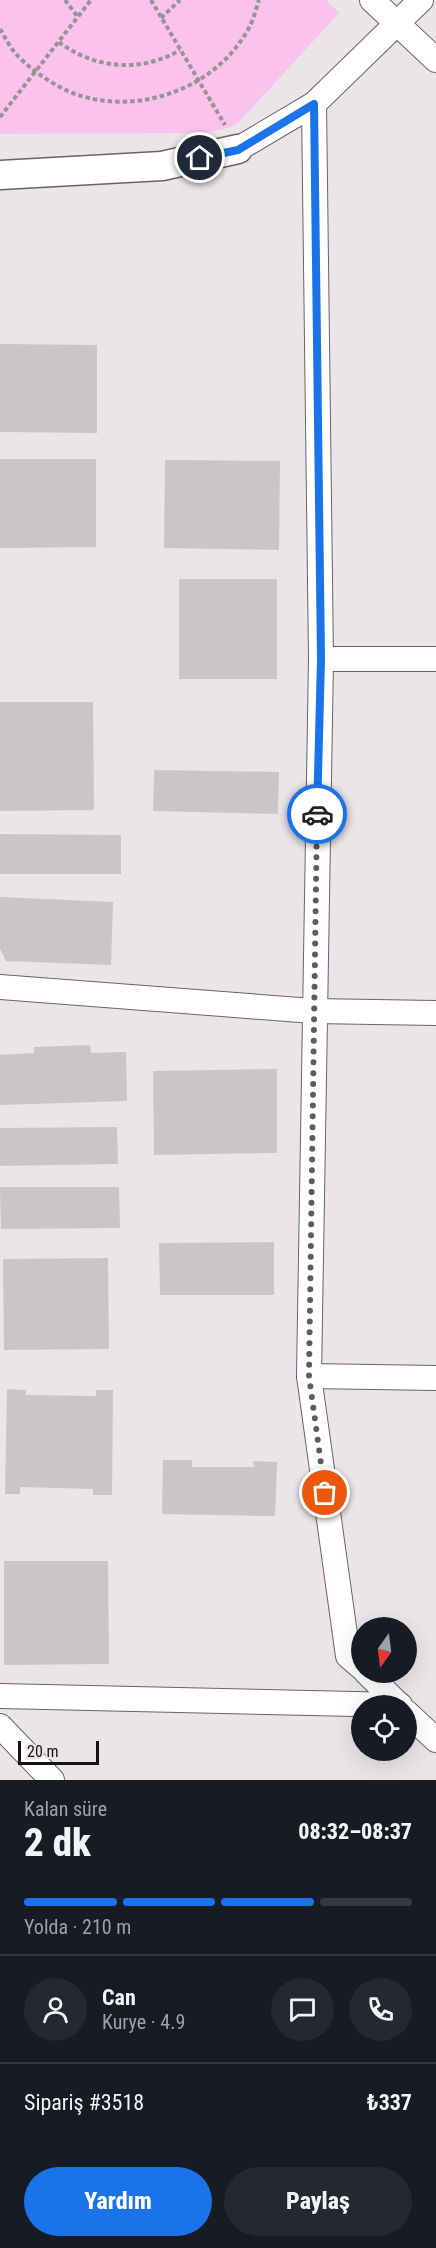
<!DOCTYPE html>
<html lang="tr">
<meta charset="utf-8">
<style>
:root{--surface:#171b24;--page:#242831;--text:#f1f3f6;--muted:#9ea1a6;--line:#363941;--accent:#1a73e8}
body{margin:0;font-family:"Roboto Condensed",sans-serif;background:var(--page);color:var(--text);height:100vh;display:flex;flex-direction:column;font-size:22px;white-space:nowrap}
*{box-sizing:border-box;margin:0}
p{font-size:20px;color:var(--muted)}
.icon{flex:none;width:33px;height:33px;fill:none;stroke:currentColor;stroke-width:2;stroke-linecap:round;stroke-linejoin:round}
.map{position:relative;height:1780px;overflow:hidden}
.drawer{display:flex;flex-direction:column;background:var(--surface);flex:1}
.drawer>*{flex:none}
.needle{width:39px;rotate:194deg}
.fabs{position:absolute;left:351px;top:1617px;display:grid;gap:12px}
.fabs a{display:grid;place-items:center;width:66px;height:66px;border-radius:50%;background:var(--surface);box-shadow:0 6px 24px #0002;font-size:30px}
.scale{position:absolute;left:18px;bottom:15px;width:81px;box-sizing:border-box;padding-left:6px;border:3px solid #141214;border-top:0;font-size:16px;line-height:21px;white-space:nowrap;color:#141214;-webkit-text-stroke:4px #ebe5e9;paint-order:stroke}
.pin{position:absolute;display:grid;place-items:center;width:51px;height:51px;color:#fff;margin:-26px;border:3px solid #fff;border-radius:50%;box-shadow:0 2px 6px #0007}
.courier{position:absolute;display:grid;place-items:center;width:60px;height:60px;margin:-30px;border:4px solid #1a73e8;border-radius:50%;background:#fff;color:#222;box-shadow:0 2px 8px #0007}
.head em{font-style:normal;font-weight:800}
.head div{display:flex;flex-direction:column-reverse}
.head{display:flex;align-items:center;justify-content:space-between;height:102px;padding:0 24px}
h1{font-size:39px;font-weight:800;line-height:45px}
.bar{display:grid;grid-template-columns:repeat(4,1fr);gap:9px 6px;align-content:center;height:72px;padding:0 24px}
.bar i{height:8px;border-radius:4px;background:var(--line)}
.bar .current{background:var(--accent)}
.bar p{grid-column:span 4}
.line{display:flex;align-items:center;gap:15px;padding:0 24px;border-top:2px solid var(--line)}
.line div{flex:1}
.round{display:grid;place-items:center;flex:none;width:63px;height:63px;border-radius:32px;background:var(--page)}
.button{display:flex;gap:12px;margin-top:auto;padding:12px 24px}
.button a{flex:1;height:69px;border-radius:36px;background:var(--accent);color:#fff;font-size:24px;font-weight:800;line-height:69px;text-align:center}
.button a+a{background:var(--page);color:var(--text)}
.map>svg:first-child{display:block}
.green{fill:#fbc3ec}
.building{fill:#cbc5c9}
.lines{fill:none;stroke-linecap:round;stroke-linejoin:round}
.minor-casing{stroke:#686367;stroke-width:26}
.tertiary-casing{stroke:#686367;stroke-width:31}
.path{stroke:#979396;stroke-width:4;stroke-dasharray:4.5 3;stroke-linecap:butt}
.minor{stroke:#fff;stroke-width:24}
.tertiary{stroke:#fff;stroke-width:28}
.done{stroke:#5f5c5f;stroke-width:6;stroke-dasharray:0 10.8}
.route{stroke:#1a73e8;stroke-width:8}
</style>
<div class="map">
<svg width="436" height="1780" viewBox="0 0 436 1780">
<rect width="100%" height="100%" fill="#ebe5e9"/>
<polygon class="green" points="0,0 326,0 339,13 239,122 231,127 206,133 0,134"/>
<g class="building">
<polygon points="0,344 97,345 97,433 0,432"/>
<polygon points="0,459 96,459 96,547 0,548"/>
<polygon points="165,460 280,461 279,550 164,548"/>
<rect x="179" y="579" width="98" height="100"/>
<polygon points="0,702 93,702 94,810 0,811"/>
<polygon points="154,770 279,772 278,814 153,811"/>
<polygon points="0,834 121,835 121,874 0,874"/>
<polygon points="0,897 113,902 111,965 6,961 0,949"/>
<polygon points="90,1045 91,1053 126,1052 127,1101 0,1105 0,1055 34,1053 34,1047"/>
<polygon points="277,1069 277,1153 154,1155 153,1071"/>
<polygon points="117,1127 118,1164 0,1166 0,1128"/>
<polygon points="0,1187 119,1187 120,1228 1,1229"/>
<polygon points="274,1242 274,1295 160,1295 159,1243"/>
<polygon points="108,1258 109,1349 4,1350 3,1259"/>
<polygon points="7,1389 26,1390 26,1395 96,1396 96,1390 113,1390 112,1495 93,1495 93,1489 20,1487 20,1494 5,1494"/>
<polygon points="163,1460 192,1460 192,1467 254,1467 253,1461 277,1462 275,1516 162,1514"/>
<polygon points="4,1561 108,1561 109,1664 4,1665"/>
</g>
<g class="lines">
<g class="minor-casing">
<g id="minor">
<polyline points="372,0 436,60"/>
<polyline points="314,104 321,659 309,1376 348,1656 362,1668"/>
<polyline points="238,149 314,104 421,0"/>
<polyline points="321,659 436,659"/>
<polyline points="0,987 313,1011 436,1013"/>
<polyline points="309,1376 436,1378"/>
<polyline points="366,1672 400,1706"/>
<polyline points="0,1696 400,1705"/>
<polyline points="406,1712 436,1740"/>
<polyline points="0,1726 52,1780"/>
</g>
</g>
<g class="tertiary-casing">
<polyline id="tertiary" points="0,175 162,166 238,149"/>
</g>
<g class="path">
<polyline points="65,0 78,17"/>
<polyline points="151,0 225,125"/>
<polyline points="161,18 180,0"/>
<path d="M0,29C4,35 7,42 12,49C25,67 57,88 78,95C143,116 219,86 250,26C254,18 256,8 259,0"/>
<path d="M59,42C94,69 142,73 180,50"/>
<polyline points="0,117 91,0"/>
</g>
<use href="#minor" class="minor"/>
<use href="#tertiary" class="tertiary"/>
</g>
<g class="lines">
<polyline class="done" points="317,814 309,1376 325,1493"/>
<polyline class="route" points="200,158 238,150 314,104 321,659 317,814"/>
</g>
</svg>
<div class="fabs">
<a><svg class="needle" viewBox="-14 -14 28 28"><path d="M0-13l5 13h-10z" fill="#e53935"/><path d="M0 13l5-13h-10z" fill="#9ea1a6"/></svg></a>
<a><svg class="icon" aria-label="locate" viewBox="0 0 24 24"><circle cx="12" cy="12" r="6"/><path d="M12 2v4M12 18v4M2 12h4M18 12h4"/></svg></a>
</div>
<div class="scale">20 m</div>
<div class="pin" style="left:325px;top:1493px;background:#ea580c"><svg class="icon" aria-label="bag" viewBox="0 0 24 24"><path d="M5 8h14l-1 12H6zM9 8a3 3 0 0 1 6 0"/></svg></div>
<div class="pin" style="left:200px;top:158px;background:#1f2937"><svg class="icon" aria-label="home" viewBox="0 0 24 24"><path d="M3 11l9-7 9 7M6 9v11h12V9"/></svg></div>
<div class="courier" style="left:317px;top:814px"><svg class="icon" aria-label="car" viewBox="0 0 24 24"><path d="M5 17H2v-5l4-1 3-4h7l3 4 3 1v5h-3M9 17h6M6 11h13"/><circle cx="7" cy="17" r="2"/><circle cx="17" cy="17" r="2"/></svg></div>
</div>
<section class="drawer">
<div class="head"><div><h1>2 dk</h1><p>Kalan süre</p></div><em>08:32–08:37</em></div>
<div class="bar"><i class="current"></i><i class="current"></i><i class="current"></i><i></i><p>Yolda · 210 m</p></div>
<div class="line" style="height:108px"><a class="round"><svg class="icon" aria-label="person" viewBox="0 0 24 24"><circle cx="12" cy="8" r="4"/><path d="M4 21q1-7 8-7t8 7"/></svg></a><div><b>Can</b><p>Kurye · 4.9</p></div><a class="round"><svg class="icon" aria-label="chat" viewBox="0 0 24 24"><path d="M4 5h16v11H9l-5 4z"/></svg></a><a class="round"><svg class="icon" aria-label="phone" viewBox="0 0 24 24"><path d="M5 4h4l2 5-3 2q2 4 5 5l2-3 5 2v4C11 20 4 13 5 4z"/></svg></a></div>
<div class="line" style="height:78px"><div>Sipariş #3518</div><b>₺337</b></div>
<div class="button"><a>Yardım</a><a>Paylaş</a></div>
</section>
